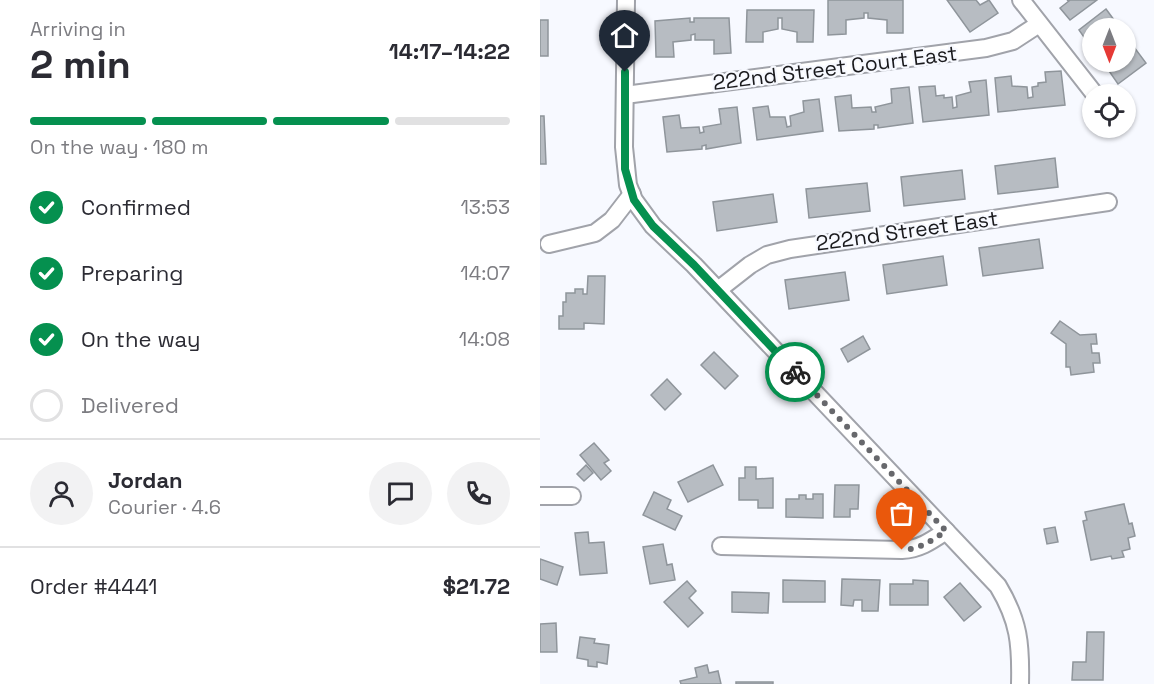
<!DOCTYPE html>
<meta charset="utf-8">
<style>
:root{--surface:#fff;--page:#f2f2f3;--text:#2b2b33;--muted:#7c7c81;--line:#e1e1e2;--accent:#05904f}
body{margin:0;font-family:"Space Grotesk",sans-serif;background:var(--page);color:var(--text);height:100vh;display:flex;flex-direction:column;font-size:22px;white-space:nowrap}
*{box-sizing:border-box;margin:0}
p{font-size:20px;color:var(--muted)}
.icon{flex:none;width:33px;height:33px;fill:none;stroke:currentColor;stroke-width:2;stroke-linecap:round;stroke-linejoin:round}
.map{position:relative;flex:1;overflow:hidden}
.drawer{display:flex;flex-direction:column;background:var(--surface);width:540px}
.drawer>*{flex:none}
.needle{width:39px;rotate:180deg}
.tools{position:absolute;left:542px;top:18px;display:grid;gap:12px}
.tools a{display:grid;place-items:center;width:54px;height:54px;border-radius:50%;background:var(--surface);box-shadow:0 2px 4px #0004;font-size:30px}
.pin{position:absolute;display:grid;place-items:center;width:51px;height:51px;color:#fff;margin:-62px -26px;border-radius:50% 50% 50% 0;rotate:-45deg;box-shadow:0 0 6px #0007}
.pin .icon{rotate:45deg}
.courier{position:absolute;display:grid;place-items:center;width:60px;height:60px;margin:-30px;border:4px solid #05904f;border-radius:50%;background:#fff;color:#222;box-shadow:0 2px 8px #0007}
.headline em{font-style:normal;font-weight:800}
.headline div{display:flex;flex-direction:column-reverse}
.headline{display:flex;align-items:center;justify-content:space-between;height:102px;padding:0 30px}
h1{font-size:39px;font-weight:800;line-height:45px}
.bar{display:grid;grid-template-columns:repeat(4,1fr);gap:9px 6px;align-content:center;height:72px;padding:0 30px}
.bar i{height:8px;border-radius:4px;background:var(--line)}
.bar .current{background:var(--accent)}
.bar p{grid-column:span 4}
.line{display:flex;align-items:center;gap:15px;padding:0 30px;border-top:2px solid var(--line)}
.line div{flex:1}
.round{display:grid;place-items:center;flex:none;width:63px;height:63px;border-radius:32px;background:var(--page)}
ol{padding:0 30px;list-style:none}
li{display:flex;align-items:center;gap:18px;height:66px}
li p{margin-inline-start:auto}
li .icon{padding:6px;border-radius:50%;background:var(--accent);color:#fff;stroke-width:4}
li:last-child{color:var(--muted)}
li i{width:33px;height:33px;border:3px solid var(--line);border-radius:50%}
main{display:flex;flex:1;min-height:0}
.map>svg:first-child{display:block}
.building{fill:#b7bcc2;stroke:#8f959b;stroke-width:1.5}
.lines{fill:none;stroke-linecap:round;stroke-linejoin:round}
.minor-casing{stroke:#a1a3aa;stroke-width:20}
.minor{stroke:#fff;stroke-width:16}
.done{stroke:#67686c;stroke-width:6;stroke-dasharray:0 10.8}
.route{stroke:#05904f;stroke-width:8}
.labels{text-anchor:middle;stroke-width:4.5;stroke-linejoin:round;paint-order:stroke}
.street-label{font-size:21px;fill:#1a1a1d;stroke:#f7f9ff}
</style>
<main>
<section class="drawer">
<div class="headline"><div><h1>2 min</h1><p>Arriving in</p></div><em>14:17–14:22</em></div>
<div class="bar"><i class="current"></i><i class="current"></i><i class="current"></i><i></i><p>On the way · 180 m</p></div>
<ol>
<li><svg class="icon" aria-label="check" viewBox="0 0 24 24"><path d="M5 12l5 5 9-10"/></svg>Confirmed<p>13:53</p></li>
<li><svg class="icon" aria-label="check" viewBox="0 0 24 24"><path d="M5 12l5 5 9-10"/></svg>Preparing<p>14:07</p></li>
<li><svg class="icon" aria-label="check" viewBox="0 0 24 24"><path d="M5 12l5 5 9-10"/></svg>On the way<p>14:08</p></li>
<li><i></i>Delivered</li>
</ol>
<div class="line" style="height:108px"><a class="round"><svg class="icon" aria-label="person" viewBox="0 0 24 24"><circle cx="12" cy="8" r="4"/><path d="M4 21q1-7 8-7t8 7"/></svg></a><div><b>Jordan</b><p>Courier · 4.6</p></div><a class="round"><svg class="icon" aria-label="chat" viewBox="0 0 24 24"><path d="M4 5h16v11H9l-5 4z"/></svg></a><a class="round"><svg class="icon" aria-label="phone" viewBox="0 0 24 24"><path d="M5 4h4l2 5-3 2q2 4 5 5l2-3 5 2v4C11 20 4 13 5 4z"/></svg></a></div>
<div class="line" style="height:78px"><div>Order #4441</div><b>$21.72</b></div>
</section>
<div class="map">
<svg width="614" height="684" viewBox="0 0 614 684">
<rect width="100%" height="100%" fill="#f7f9ff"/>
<g class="building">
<polygon points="288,0 363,0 363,33 347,33 347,20 328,18 328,13 324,13 324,18 306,20 306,34 288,35"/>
<polygon points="407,0 436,0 440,5 449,0 458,13 430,32"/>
<polygon points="527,0 557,0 530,20 520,8 529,1"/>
<polygon points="566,9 580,28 552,28 552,40 548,43 539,30"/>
<polygon points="207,10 274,10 273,42 257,42 257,32 242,29 242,18 238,18 238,29 223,32 223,42 206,42"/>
<polygon points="150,18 150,22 154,22 154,18 189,18 191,53 174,54 174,40 155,40 155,34 151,35 151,40 133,42 134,57 116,57 115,21"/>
<rect x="0" y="20" width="8" height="36"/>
<polygon points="585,35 606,63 578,84 569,71 577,65 575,62 585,62"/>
<polygon points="521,71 525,105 458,112 455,78 471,76 472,86 487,87 488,98 493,97 492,87 498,86 498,83 506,82 505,72"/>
<polygon points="446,80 449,115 383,122 379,87 395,86 396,96 404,95 404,98 412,97 413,108 417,107 416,96 431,92 429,82"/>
<polygon points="369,87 373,123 338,128 338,125 334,125 334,129 299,131 295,97 311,95 312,108 331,107 332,112 336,112 335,107 352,103 351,89"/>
<polygon points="279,99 283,131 217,140 213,108 228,106 230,117 245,117 247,127 251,126 250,116 264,112 263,101"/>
<polygon points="197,107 201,143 166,149 166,145 162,146 162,149 127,152 123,117 139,115 141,128 159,127 160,133 164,132 163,127 181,124 179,109"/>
<polygon points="0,116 4,116 6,164 0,164"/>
<polygon points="515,158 518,187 458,194 455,166"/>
<polygon points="422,170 425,199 364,206 361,177"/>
<polygon points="327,183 330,211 269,218 266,189"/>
<polygon points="233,194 237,222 177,231 173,202"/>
<polygon points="499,239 503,268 443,276 439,248"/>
<polygon points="403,256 407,285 347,294 343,265"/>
<polygon points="305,272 309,300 249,309 245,280"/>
<polygon points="48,276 65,276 64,324 44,323 44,329 19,329 19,316 23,316 23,302 26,302 26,293 35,293 35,289 43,289 43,294 47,294"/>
<polygon points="520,321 540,335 556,334 557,344 551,344 552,353 559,353 560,363 553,363 554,372 531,375 530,367 526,367 526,344 511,333"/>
<polygon points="323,336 330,349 308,362 301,349"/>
<polygon points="174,352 198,376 185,389 161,365"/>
<polygon points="127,379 141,394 125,410 111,395"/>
<polygon points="54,443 69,460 64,463 71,471 61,480 40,455"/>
<polygon points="46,465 53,473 44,481 37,474"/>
<polygon points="173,465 183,485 148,502 138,482"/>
<polygon points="205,467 216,467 216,479 233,478 233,508 218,508 218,500 199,500 199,478 205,478"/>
<polygon points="295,485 319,485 318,509 310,509 310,517 294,517"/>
<polygon points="114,492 131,500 127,509 142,516 135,530 103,515"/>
<polygon points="273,494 283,494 283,518 246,517 246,499 259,499 259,495 266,495 266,499 273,499"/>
<polygon points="584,504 589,524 592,523 595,536 588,538 590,549 582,551 584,557 572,559 571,556 551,560 543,521 547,520 545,512"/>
<polygon points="515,527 518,542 507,544 504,529"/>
<polygon points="48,532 49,543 64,542 67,573 40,575 35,533"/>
<polygon points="123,544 127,565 132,564 135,580 110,584 103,547"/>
<polygon points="0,559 23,567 17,585 0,579"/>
<polygon points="302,579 340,580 338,611 322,611 322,600 314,600 313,606 301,605"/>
<polygon points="243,580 285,581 285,602 243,602"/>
<polygon points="373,580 388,581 388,605 350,605 350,584 373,584"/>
<polygon points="147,581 156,591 149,598 163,613 148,627 124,602"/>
<polygon points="420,583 441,607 424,621 404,597"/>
<polygon points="192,592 229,593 228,613 192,612"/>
<polygon points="16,623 17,652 0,652 0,624"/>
<polygon points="547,632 564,632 563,680 532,680 533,662 546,662"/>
<polygon points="40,637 55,639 54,643 69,645 67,664 57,662 57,667 48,666 48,660 37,658"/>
<polygon points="167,665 169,673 178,671 181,684 141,684 140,681 157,677 155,668"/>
<rect x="196" y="682" width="37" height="2"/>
</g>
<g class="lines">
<g class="minor-casing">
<g id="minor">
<path d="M86,0L84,147L88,185L94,200L113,226L154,265L458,586C479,621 481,644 480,684"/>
<polyline points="481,0 553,92"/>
<polyline points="85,95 446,48 473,41 499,24"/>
<polyline points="9,244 55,233 72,220 92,194"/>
<polyline points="178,290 210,265 227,255 250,249 568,202"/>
<polyline points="0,496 32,496"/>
<path d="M181,546L362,550C380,549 391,541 406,531"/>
</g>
</g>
<use href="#minor" class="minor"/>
</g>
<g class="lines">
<path class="done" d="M255,372L406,531C391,541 380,549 362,550"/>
<polyline class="route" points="85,72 85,169 94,200 113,226 154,265 255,372"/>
</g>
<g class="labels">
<g class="street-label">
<text transform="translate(295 68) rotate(-7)" y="7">222nd Street Court East</text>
<text transform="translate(367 231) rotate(-8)" y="7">222nd Street East</text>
</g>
</g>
</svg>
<div class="tools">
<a><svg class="needle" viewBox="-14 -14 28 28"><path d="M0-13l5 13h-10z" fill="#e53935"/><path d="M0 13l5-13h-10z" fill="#7c7c81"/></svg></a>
<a><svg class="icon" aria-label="locate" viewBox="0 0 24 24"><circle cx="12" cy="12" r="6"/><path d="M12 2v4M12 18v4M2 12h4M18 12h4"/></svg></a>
</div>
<div class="pin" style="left:362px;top:550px;background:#ea580c"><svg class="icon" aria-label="bag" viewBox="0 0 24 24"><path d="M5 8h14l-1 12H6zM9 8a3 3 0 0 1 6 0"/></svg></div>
<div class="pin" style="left:85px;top:72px;background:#1f2937"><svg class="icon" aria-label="home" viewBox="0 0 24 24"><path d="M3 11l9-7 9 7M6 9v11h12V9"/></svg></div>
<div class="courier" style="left:255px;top:372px"><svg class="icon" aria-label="bike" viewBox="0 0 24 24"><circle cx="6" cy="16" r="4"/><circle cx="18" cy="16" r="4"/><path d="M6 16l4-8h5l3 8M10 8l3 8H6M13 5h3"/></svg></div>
</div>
</main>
